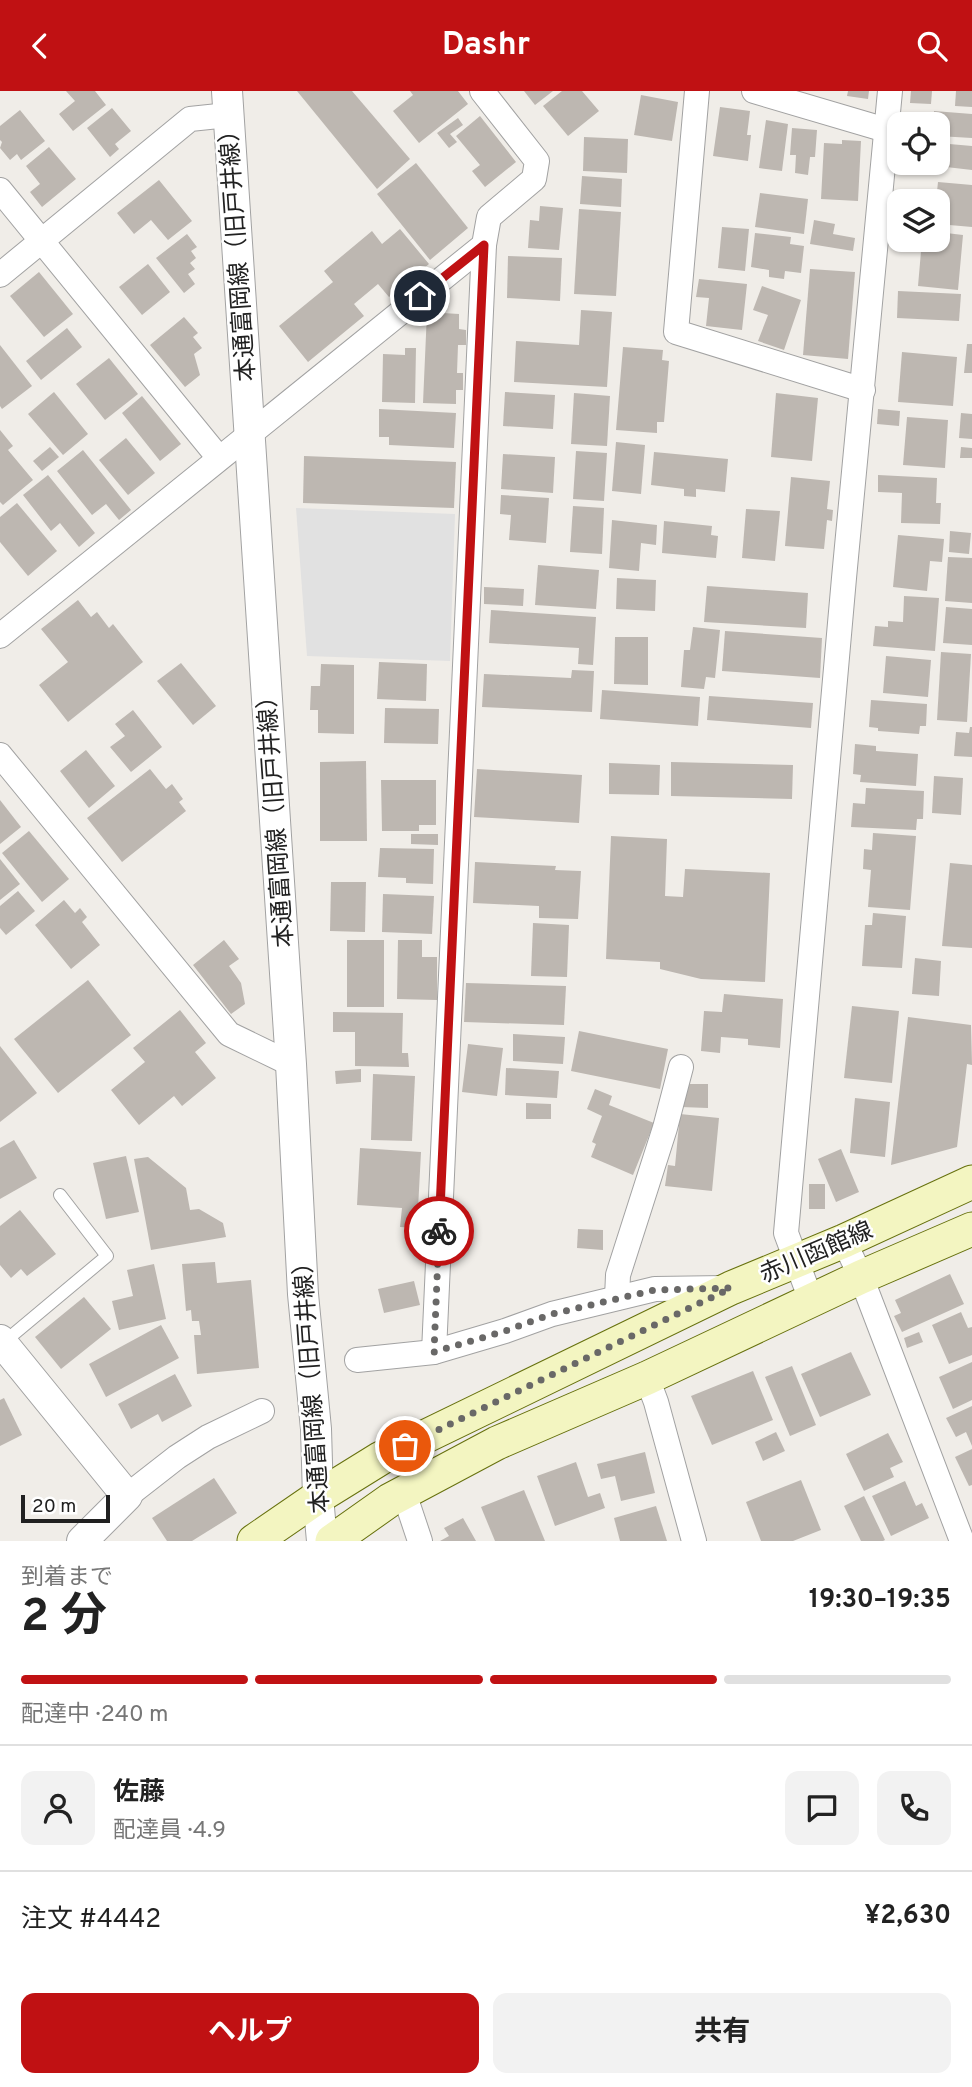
<!DOCTYPE html>
<html lang="ja">
<meta charset="utf-8">
<style>
:root{--surface:#fff;--page:#f2f2f2;--text:#222;--muted:#767676;--line:#e0e0e0;--accent:#c01113}
body{margin:0;font-family:Overpass,"Noto Sans JP",sans-serif;background:var(--page);color:var(--text);height:100vh;display:flex;flex-direction:column;font-size:26px;white-space:nowrap}
*{box-sizing:border-box;margin:0}
p{font-size:23px;color:var(--muted)}
.icon{flex:none;width:38px;height:38px;fill:none;stroke:currentColor;stroke-width:2;stroke-linecap:round;stroke-linejoin:round}
.map{position:relative;height:1450px;overflow:hidden}
.details{display:flex;flex-direction:column;background:var(--surface);flex:1}
.details>*{flex:none}
.tools{position:absolute;left:887px;top:21px;display:grid;gap:14px}
.tools a{display:grid;place-items:center;width:63px;height:63px;border-radius:14px;background:var(--surface);box-shadow:0 2px 5px #0004;font-size:35px}
.scale{position:absolute;left:21px;bottom:18px;width:89px;box-sizing:border-box;padding-left:7px;border:4px solid #212121;border-top:0;font-size:19px;line-height:24px;white-space:nowrap;color:#212121;-webkit-text-stroke:5px #fff;paint-order:stroke}
.pin{position:absolute;display:grid;place-items:center;width:60px;height:60px;color:#fff;margin:-30px;border:4px solid #fff;border-radius:50%;box-shadow:0 2px 7px #0007}
.courier{position:absolute;display:grid;place-items:center;width:70px;height:70px;margin:-35px;border:5px solid #c01113;border-radius:50%;background:#fff;color:#222;box-shadow:0 2px 9px #0007}
.overview em{font-style:normal;font-weight:700}
.overview div{display:flex;flex-direction:column-reverse}
.overview{display:flex;align-items:center;justify-content:space-between;height:119px;padding:0 21px}
h1{font-size:46px;font-weight:700;line-height:52px}
.bar{display:grid;grid-template-columns:repeat(4,1fr);gap:10px 7px;align-content:center;height:84px;padding:0 21px}
.bar i{height:9px;border-radius:5px;background:var(--line)}
.bar .on{background:var(--accent)}
.bar p{grid-column:span 4}
.line{display:flex;align-items:center;gap:18px;padding:0 21px;border-top:2px solid var(--line)}
.line div{flex:1}
.round{display:grid;place-items:center;flex:none;width:74px;height:74px;border-radius:14px;background:var(--page)}
.action{display:flex;gap:14px;margin-top:auto;padding:14px 21px}
.action a{flex:1;height:80px;border-radius:14px;background:var(--accent);color:#fff;font-size:28px;font-weight:700;line-height:80px;text-align:center}
.action a+a{background:var(--page);color:var(--text)}
header{display:flex;justify-content:space-between;align-items:center;height:91px;padding:0 21px;background:var(--accent);color:#fff;font-size:32px;font-weight:700}
.map>svg:first-child{display:block}
.parking{fill:#e1e1e1}
.building{fill:#bdb7b1}
.lines{fill:none;stroke-linecap:round;stroke-linejoin:round}
.service-casing{stroke:#a2a2a2;stroke-width:14}
.minor-casing{stroke:#a2a2a2;stroke-width:26}
.tertiary-casing{stroke:#a2a2a2;stroke-width:32}
.secondary-casing{stroke:#67710e;stroke-width:35}
.service{stroke:#fff;stroke-width:12}
.minor{stroke:#fff;stroke-width:24}
.tertiary{stroke:#fff;stroke-width:30}
.secondary{stroke:#f3f5c1;stroke-width:33}
.done{stroke:#696867;stroke-width:7;stroke-dasharray:0 12.6}
.route{stroke:#c01113;stroke-width:9}
.labels{text-anchor:middle;stroke-width:5;stroke-linejoin:round;paint-order:stroke}
.street-label{font-size:24px;fill:#212121;stroke:#fff}
</style>
<header><svg class="icon" aria-label="back" viewBox="0 0 24 24"><path d="M15 5l-7 7 7 7"/></svg>Dashr<svg class="icon" aria-label="search" viewBox="0 0 24 24"><circle cx="10" cy="10" r="6"/><path d="M15 15l6 6"/></svg></header>
<div class="map">
<svg width="972" height="1450" viewBox="0 0 972 1450">
<rect width="100%" height="100%" fill="#f0ede8"/>
<polygon class="parking" points="296,417 455,423 450,570 307,565"/>
<g class="building">
<polygon points="66,0 95,0 106,14 73,40 59,23 75,10"/>
<polygon points="297,0 352,0 410,68 377,98"/>
<polygon points="410,0 458,0 468,13 419,52 393,20 413,4"/>
<polygon points="524,0 553,0 535,14"/>
<polygon points="562,0 582,0 599,20 568,45 543,15"/>
<polygon points="848,0 869,0 868,8 847,5"/>
<polygon points="911,0 932,0 931,13 910,12"/>
<polygon points="956,0 972,0 972,16 955,15"/>
<polygon points="641,4 678,11 672,50 634,44"/>
<polygon points="720,16 750,20 747,44 751,44 748,70 713,65"/>
<polygon points="112,17 131,40 115,53 119,58 110,66 87,37"/>
<polygon points="20,19 45,50 21,69 17,63 10,69 0,57 2,51 0,49 0,35"/>
<polygon points="934,20 972,23 972,47 938,45 938,33 933,33"/>
<polygon points="480,25 516,71 485,96 472,80 480,74 456,45"/>
<polygon points="458,27 463,34 450,43 457,51 449,57 437,42"/>
<polygon points="766,29 788,33 782,80 759,77"/>
<polygon points="792,37 817,39 815,66 810,66 808,84 795,82 796,64 790,64"/>
<polygon points="584,46 628,48 627,82 583,80"/>
<polygon points="842,49 861,50 858,110 821,108 824,52 842,53"/>
<polygon points="938,52 972,55 972,79 929,74 929,72 938,72"/>
<polygon points="49,56 76,88 42,116 30,101 40,93 26,75"/>
<polygon points="416,72 468,137 430,169 377,103"/>
<polygon points="582,85 622,88 621,116 580,113"/>
<polygon points="159,89 192,130 168,149 151,129 134,143 117,122"/>
<polygon points="938,91 972,94 972,136 938,133 938,110 936,110"/>
<polygon points="760,102 808,108 804,143 755,136"/>
<polygon points="540,115 563,117 559,159 528,157 530,129 539,130"/>
<polygon points="579,118 621,121 616,205 574,203"/>
<polygon points="814,129 835,133 833,143 855,147 853,160 810,153"/>
<polygon points="722,136 749,138 745,180 718,177"/>
<polygon points="400,138 429,173 389,206 378,193 354,213 364,225 308,271 279,235 333,191 324,180 372,140 382,153"/>
<polygon points="938,141 963,144 958,199 918,195 922,149 938,149"/>
<polygon points="755,142 791,146 790,153 804,155 801,182 785,180 784,188 769,186 769,179 751,176"/>
<polygon points="187,143 197,156 191,160 196,167 190,172 195,178 188,183 195,193 184,202 156,167"/>
<polygon points="508,165 562,167 560,210 507,207"/>
<polygon points="148,173 170,201 142,224 119,196"/>
<polygon points="810,178 855,181 848,268 803,264"/>
<polygon points="39,181 73,223 44,246 10,205"/>
<polygon points="699,188 747,193 742,239 706,235 709,207 696,206"/>
<polygon points="762,195 801,209 784,259 758,250 768,224 753,219"/>
<polygon points="898,200 961,203 959,230 897,227"/>
<polygon points="581,219 612,221 607,296 514,291 516,250 579,254"/>
<polygon points="427,221 459,223 459,238 466,239 466,254 458,254 457,282 463,282 463,299 456,299 456,313 423,312"/>
<polygon points="184,226 198,242 193,246 202,257 194,263 200,284 185,296 150,254"/>
<polygon points="67,237 82,256 41,289 26,270"/>
<polygon points="967,253 972,253 972,282 964,282"/>
<polygon points="0,254 32,295 2,318 0,315"/>
<polygon points="623,256 663,259 662,269 669,270 664,331 657,331 657,342 616,339"/>
<polygon points="405,257 416,257 415,312 382,311 383,263 405,264"/>
<polygon points="902,261 957,266 953,315 898,311"/>
<polygon points="109,267 138,303 105,329 76,293"/>
<polygon points="54,301 88,343 63,364 28,323"/>
<polygon points="505,301 555,304 553,338 503,335"/>
<polygon points="574,302 610,305 607,355 571,353"/>
<polygon points="776,302 818,307 812,370 771,366"/>
<polygon points="142,305 181,353 160,370 122,322"/>
<polygon points="379,318 456,322 454,357 389,354 389,346 379,346"/>
<polygon points="878,318 900,320 899,335 877,333"/>
<polygon points="961,322 972,323 972,348 959,347"/>
<polygon points="907,326 948,329 945,377 903,374"/>
<polygon points="0,339 13,355 8,359 33,389 3,414 0,411"/>
<polygon points="126,347 155,382 128,404 99,369"/>
<polygon points="616,351 645,354 641,403 612,400"/>
<polygon points="50,356 59,366 42,380 33,370"/>
<polygon points="961,356 972,357 972,367 960,367"/>
<polygon points="83,359 131,419 119,429 106,413 92,424 57,380"/>
<polygon points="576,360 607,362 604,410 573,408"/>
<polygon points="654,361 728,368 725,401 696,398 696,406 684,405 684,398 651,394"/>
<polygon points="503,363 555,366 553,402 501,398"/>
<polygon points="304,365 456,371 454,417 303,412"/>
<polygon points="48,384 95,442 79,456 60,432 51,440 23,404"/>
<polygon points="878,384 937,387 936,412 941,412 940,433 901,432 902,402 878,401"/>
<polygon points="791,386 830,390 827,418 833,419 832,430 827,429 824,458 785,455"/>
<polygon points="501,404 549,407 546,452 509,449 511,424 500,423"/>
<polygon points="17,412 57,460 28,485 0,451 0,426"/>
<polygon points="573,415 604,417 602,463 570,461"/>
<polygon points="746,418 780,420 775,470 742,467"/>
<polygon points="612,429 657,434 656,454 641,452 639,480 609,477"/>
<polygon points="664,430 712,435 711,444 718,445 716,467 662,462"/>
<polygon points="950,440 971,442 969,463 949,461"/>
<polygon points="898,444 944,448 942,471 930,470 927,500 893,496"/>
<polygon points="948,466 972,467 972,512 945,510"/>
<polygon points="538,474 599,479 596,518 535,514"/>
<polygon points="617,487 656,489 655,520 616,518"/>
<polygon points="707,495 808,502 806,537 704,531"/>
<polygon points="484,496 524,498 523,515 484,513"/>
<polygon points="904,505 939,507 935,560 873,555 875,535 888,536 888,530 903,531"/>
<polygon points="78,509 91,526 97,521 109,537 113,533 143,571 68,631 39,594 68,571 41,538"/>
<polygon points="946,516 972,518 972,554 943,552"/>
<polygon points="491,519 596,526 593,574 578,573 579,557 489,552"/>
<polygon points="693,536 720,539 715,587 706,586 704,598 681,596 684,559 690,559"/>
<polygon points="725,540 822,547 820,587 722,580"/>
<polygon points="615,546 648,546 648,594 614,593"/>
<polygon points="941,561 971,563 967,631 937,629"/>
<polygon points="886,565 931,569 928,606 883,602"/>
<polygon points="379,571 427,573 426,610 377,608"/>
<polygon points="181,572 216,615 193,634 157,590"/>
<polygon points="321,573 354,574 354,643 318,642 318,619 310,619 311,595 320,595"/>
<polygon points="572,579 594,580 592,621 482,616 484,583 571,587"/>
<polygon points="602,599 700,606 698,635 600,628"/>
<polygon points="709,605 813,612 811,637 707,629"/>
<polygon points="871,609 927,613 926,635 920,635 919,643 878,640 878,637 869,636"/>
<polygon points="385,617 439,618 438,653 384,652"/>
<polygon points="133,619 162,656 131,681 110,656 125,645 115,633"/>
<polygon points="970,636 972,636 972,666 954,665 956,641 969,642"/>
<polygon points="855,653 876,655 876,660 918,663 916,695 860,691 861,684 853,683"/>
<polygon points="86,659 115,695 89,717 60,680"/>
<polygon points="366,670 367,750 320,750 320,671"/>
<polygon points="671,671 793,674 792,708 671,705"/>
<polygon points="609,672 660,674 659,704 609,703"/>
<polygon points="150,678 166,698 172,693 183,708 179,711 186,720 122,771 87,727"/>
<polygon points="477,678 582,684 579,732 474,726"/>
<polygon points="934,685 963,687 961,724 932,722"/>
<polygon points="381,689 436,689 436,734 419,734 419,740 382,740"/>
<polygon points="866,697 924,700 923,728 917,728 916,739 851,736 853,712 865,713"/>
<polygon points="0,709 21,736 0,753"/>
<polygon points="29,740 69,788 42,811 2,762"/>
<polygon points="873,742 916,745 910,819 868,816 871,779 863,778 864,758 872,759"/>
<polygon points="411,743 438,743 438,754 411,753"/>
<polygon points="611,745 667,748 665,805 683,806 685,778 770,782 765,891 701,888 660,878 660,871 606,868"/>
<polygon points="380,757 434,758 433,793 406,792 406,787 378,786"/>
<polygon points="0,768 20,793 0,809"/>
<polygon points="475,771 556,775 555,779 581,780 578,828 539,827 539,815 473,812"/>
<polygon points="950,772 972,774 972,857 942,855"/>
<polygon points="331,791 366,791 365,841 330,840"/>
<polygon points="18,800 35,820 6,844 0,837 0,815"/>
<polygon points="383,803 434,805 432,843 382,841"/>
<polygon points="64,809 75,822 80,817 87,826 82,831 100,854 71,878 35,834"/>
<polygon points="873,822 906,825 902,877 862,875 865,834 872,834"/>
<polygon points="533,832 569,834 567,886 531,885"/>
<polygon points="224,849 239,868 229,875 241,892 245,913 231,923 193,874"/>
<rect x="347" y="849" width="37" height="67"/>
<polygon points="398,849 422,849 422,866 437,866 437,909 397,908"/>
<polygon points="915,867 941,870 939,905 912,903"/>
<polygon points="88,889 131,944 58,1002 14,948"/>
<polygon points="466,892 566,895 564,934 464,931"/>
<polygon points="724,903 783,908 780,957 748,954 748,948 721,946 720,962 701,960 704,920 722,921"/>
<polygon points="852,915 899,920 892,992 844,987"/>
<polygon points="180,919 206,952 195,961 216,987 182,1015 174,1005 139,1034 111,999 145,971 133,957"/>
<polygon points="333,921 403,922 402,962 408,962 409,976 355,975 355,941 333,941"/>
<polygon points="908,926 971,934 972,974 967,973 957,1056 891,1074"/>
<polygon points="579,940 668,958 660,998 571,980"/>
<polygon points="513,943 565,946 563,973 513,970"/>
<polygon points="468,953 503,957 497,1005 462,1001"/>
<polygon points="0,955 37,1002 0,1031"/>
<polygon points="506,977 559,980 557,1007 505,1004"/>
<polygon points="361,978 361,991 336,993 335,980"/>
<polygon points="373,983 415,985 412,1050 371,1049"/>
<polygon points="682,993 708,993 708,1017 681,1016"/>
<polygon points="595,998 612,1005 609,1014 654,1032 633,1084 591,1066 596,1053 592,1051 602,1025 587,1018"/>
<polygon points="855,1007 890,1011 885,1066 850,1062"/>
<polygon points="526,1012 551,1013 551,1028 526,1028"/>
<polygon points="680,1023 719,1027 712,1100 665,1095 668,1074 675,1075"/>
<polygon points="14,1049 37,1087 0,1108 0,1057"/>
<polygon points="360,1057 421,1061 417,1137 400,1136 402,1117 357,1114"/>
<polygon points="841,1058 859,1101 836,1111 818,1068"/>
<polygon points="126,1065 139,1121 106,1128 93,1072"/>
<polygon points="148,1066 186,1097 190,1119 199,1118 223,1132 226,1146 151,1159 134,1068"/>
<rect x="809" y="1093" width="16" height="25"/>
<polygon points="20,1119 56,1163 27,1185 21,1178 11,1187 0,1174 0,1135"/>
<polygon points="578,1138 603,1139 603,1159 577,1157"/>
<polygon points="215,1171 217,1192 251,1189 259,1277 197,1283 194,1244 201,1244 199,1230 192,1230 191,1219 186,1220 182,1173"/>
<polygon points="154,1173 166,1228 119,1239 112,1210 133,1205 127,1179"/>
<polygon points="950,1183 964,1213 902,1241 894,1225 901,1222 895,1209"/>
<polygon points="414,1190 420,1214 384,1222 378,1198"/>
<polygon points="84,1206 111,1238 61,1278 35,1246"/>
<polygon points="961,1221 968,1237 972,1236 972,1264 949,1273 932,1234"/>
<polygon points="161,1234 179,1267 106,1306 89,1273"/>
<polygon points="919,1241 923,1251 907,1257 904,1247"/>
<polygon points="851,1261 871,1304 820,1326 801,1283"/>
<polygon points="972,1271 972,1309 953,1318 939,1286"/>
<polygon points="792,1275 816,1334 790,1345 765,1286"/>
<polygon points="753,1280 773,1329 712,1354 691,1305"/>
<polygon points="175,1283 192,1315 162,1331 158,1323 131,1338 118,1313"/>
<polygon points="4,1307 22,1344 0,1355 0,1309"/>
<polygon points="972,1315 972,1355 966,1341 956,1346 946,1327"/>
<polygon points="776,1341 785,1360 763,1370 755,1351"/>
<polygon points="888,1342 903,1371 890,1377 894,1386 864,1400 846,1363"/>
<polygon points="972,1358 972,1394 969,1395 955,1366"/>
<polygon points="645,1361 655,1402 621,1410 615,1385 601,1388 597,1373"/>
<polygon points="576,1371 588,1406 600,1402 605,1417 555,1435 537,1385"/>
<polygon points="214,1387 237,1422 192,1450 167,1450 152,1427"/>
<polygon points="801,1389 821,1439 793,1450 761,1450 746,1411"/>
<polygon points="905,1390 916,1415 922,1412 929,1427 891,1445 872,1405"/>
<polygon points="524,1399 545,1450 495,1450 481,1416"/>
<polygon points="864,1405 885,1449 883,1450 861,1450 844,1415"/>
<polygon points="656,1415 667,1450 620,1450 614,1427"/>
<polygon points="463,1427 476,1450 440,1450 449,1445 444,1437"/>
</g>
<g class="lines">
<g class="service-casing">
<polyline id="service" points="3,1252 107,1165 60,1104"/>
</g>
<g class="minor-casing">
<g id="minor">
<polyline points="697,0 676,241 863,299"/>
<polyline points="754,0 886,39"/>
<polyline points="0,99 219,367"/>
<polyline points="0,184 190,28 228,24"/>
<polyline points="0,545 484,154 489,126 534,88 537,70 482,0"/>
<polyline points="0,664 229,943 291,973"/>
<polyline points="844,1150 861,1186 962,1450"/>
<polyline points="617,1207 618,1184 665,1037 681,976"/>
<polyline points="811,1209 786,1142 844,487 890,0"/>
<polyline points="434,1261 484,154"/>
<polyline points="357,1269 434,1261 505,1240 552,1223 655,1198 725,1197"/>
<polyline points="647,1287 656,1311 694,1450"/>
<polyline points="404,1402 420,1450"/>
<polyline points="127,1405 177,1366 208,1346 262,1320"/>
</g>
</g>
<g class="tertiary-casing">
<g id="tertiary">
<polyline points="227,0 291,973 303,1203 316,1338 318,1406 322,1450"/>
<polyline points="0,1249 127,1405 82,1450"/>
</g>
</g>
<g class="secondary-casing">
<g id="secondary">
<polyline points="254,1450 318,1406 381,1367 731,1197 844,1150 972,1091"/>
<polyline points="332,1450 390,1409 497,1352 647,1287 861,1186 972,1138"/>
</g>
</g>
<use href="#service" class="service"/>
<use href="#minor" class="minor"/>
<use href="#tertiary" class="tertiary"/>
<use href="#secondary" class="secondary"/>
</g>
<g class="lines">
<polyline class="done" points="405,1355 731,1197 655,1199 552,1223 505,1240 434,1261 439,1140"/>
<polyline class="route" points="420,205 484,154 439,1140"/>
</g>
<g class="labels">
<g class="street-label">
<text transform="translate(237 159) rotate(-94)" y="8">本通富岡線（旧戸井線）</text>
<text transform="translate(275 725) rotate(-94)" y="8">本通富岡線（旧戸井線）</text>
<text transform="translate(816 1161) rotate(-23)" y="8">赤川函館線</text>
<text transform="translate(311 1291) rotate(-94)" y="8">本通富岡線（旧戸井線）</text>
</g>
</g>
</svg>
<div class="tools">
<a><svg class="icon" aria-label="locate" viewBox="0 0 24 24"><circle cx="12" cy="12" r="6"/><path d="M12 2v4M12 18v4M2 12h4M18 12h4"/></svg></a>
<a><svg class="icon" aria-label="layers" viewBox="0 0 24 24"><path d="M12 4l9 5-9 5-9-5zM3 14l9 5 9-5"/></svg></a>
</div>
<div class="scale">20 m</div>
<div class="pin" style="left:405px;top:1355px;background:#ea580c"><svg class="icon" aria-label="bag" viewBox="0 0 24 24"><path d="M5 8h14l-1 12H6zM9 8a3 3 0 0 1 6 0"/></svg></div>
<div class="pin" style="left:420px;top:205px;background:#1f2937"><svg class="icon" aria-label="home" viewBox="0 0 24 24"><path d="M3 11l9-7 9 7M6 9v11h12V9"/></svg></div>
<div class="courier" style="left:439px;top:1140px"><svg class="icon" aria-label="bike" viewBox="0 0 24 24"><circle cx="6" cy="16" r="4"/><circle cx="18" cy="16" r="4"/><path d="M6 16l4-8h5l3 8M10 8l3 8H6M13 5h3"/></svg></div>
</div>
<section class="details">
<div class="overview"><div><h1>2 分</h1><p>到着まで</p></div><em>19:30–19:35</em></div>
<div class="bar"><i class="on"></i><i class="on"></i><i class="on"></i><i></i><p>配達中 · 240 m</p></div>
<div class="line" style="height:126px"><a class="round"><svg class="icon" aria-label="person" viewBox="0 0 24 24"><circle cx="12" cy="8" r="4"/><path d="M4 21q1-7 8-7t8 7"/></svg></a><div><b>佐藤</b><p>配達員 · 4.9</p></div><a class="round"><svg class="icon" aria-label="chat" viewBox="0 0 24 24"><path d="M4 5h16v11H9l-5 4z"/></svg></a><a class="round"><svg class="icon" aria-label="phone" viewBox="0 0 24 24"><path d="M5 4h4l2 5-3 2q2 4 5 5l2-3 5 2v4C11 20 4 13 5 4z"/></svg></a></div>
<div class="line" style="height:91px"><div>注文 #4442</div><b>¥2,630</b></div>
<div class="action"><a>ヘルプ</a><a>共有</a></div>
</section>
